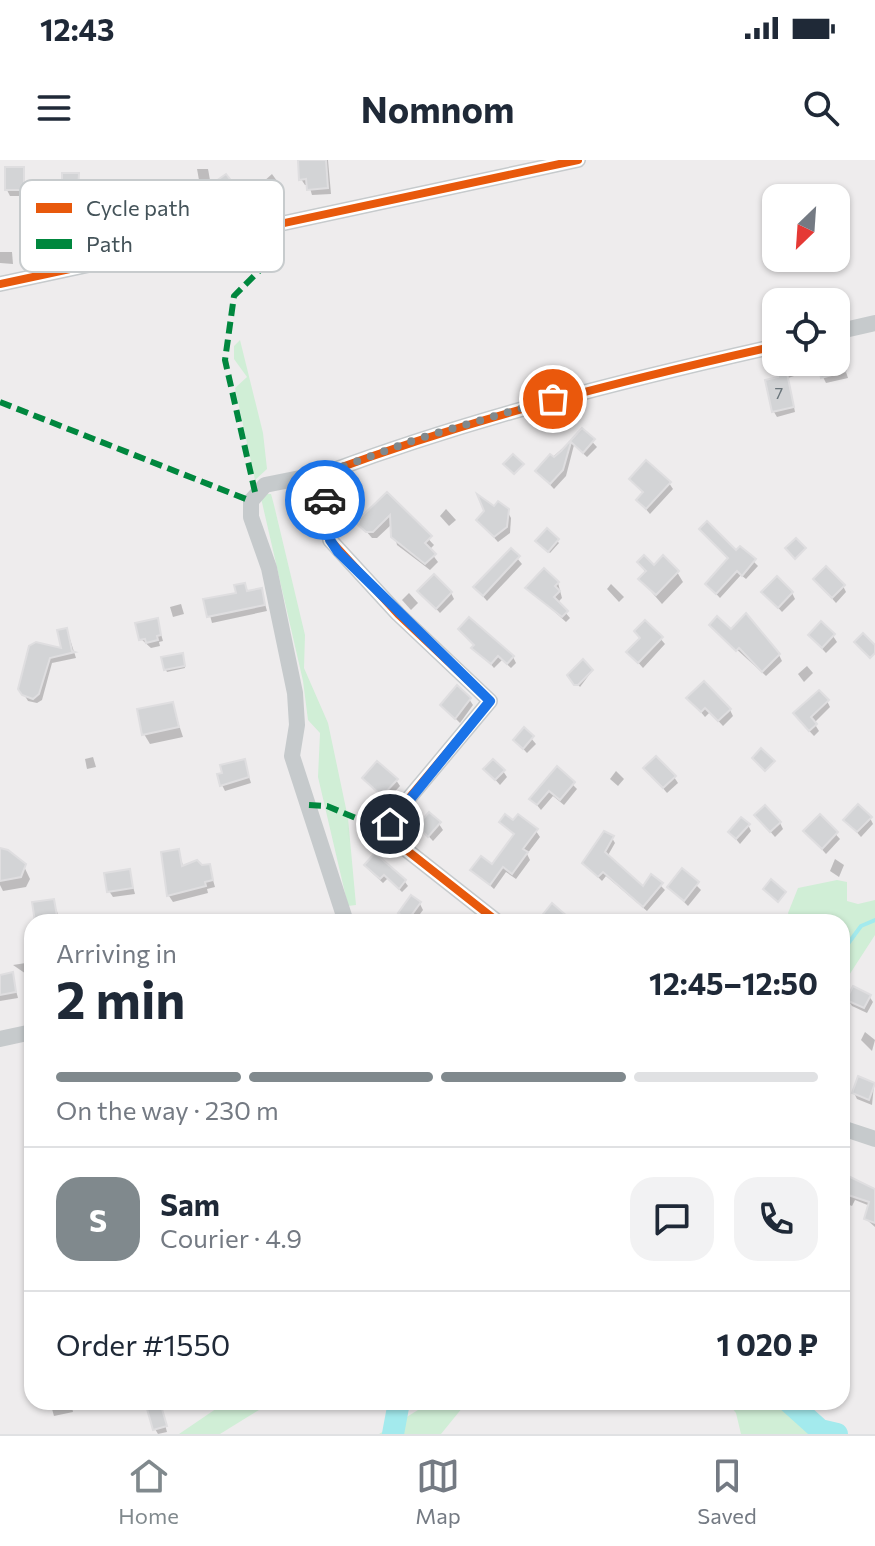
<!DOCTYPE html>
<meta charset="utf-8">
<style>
:root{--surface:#fff;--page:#f2f2f3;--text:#1f2937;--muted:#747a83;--line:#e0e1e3;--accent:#80898d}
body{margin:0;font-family:Commissioner,sans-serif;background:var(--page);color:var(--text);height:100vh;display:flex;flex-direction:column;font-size:30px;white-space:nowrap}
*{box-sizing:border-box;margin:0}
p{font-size:26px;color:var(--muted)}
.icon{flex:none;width:44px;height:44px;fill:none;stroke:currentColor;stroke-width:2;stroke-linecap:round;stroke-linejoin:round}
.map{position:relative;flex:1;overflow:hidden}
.details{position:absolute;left:24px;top:754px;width:826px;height:496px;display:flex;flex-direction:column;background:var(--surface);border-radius:24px;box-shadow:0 2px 6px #0004}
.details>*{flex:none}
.needle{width:52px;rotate:205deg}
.fabs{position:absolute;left:762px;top:24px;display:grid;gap:16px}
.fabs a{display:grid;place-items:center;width:88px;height:88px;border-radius:16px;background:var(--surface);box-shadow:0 2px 6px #0004;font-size:40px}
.pin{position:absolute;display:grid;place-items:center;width:68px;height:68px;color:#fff;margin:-34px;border:4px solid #fff;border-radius:50%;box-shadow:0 2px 8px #0007}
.courier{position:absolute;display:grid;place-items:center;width:80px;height:80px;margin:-40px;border:6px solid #1a73e8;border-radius:50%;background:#fff;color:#222;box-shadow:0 2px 10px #0007}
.overview em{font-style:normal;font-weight:700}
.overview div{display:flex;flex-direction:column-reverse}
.overview{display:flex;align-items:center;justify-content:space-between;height:136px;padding:0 32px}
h1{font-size:52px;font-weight:700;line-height:60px}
.bar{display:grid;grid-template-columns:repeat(4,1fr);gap:12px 8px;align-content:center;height:96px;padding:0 32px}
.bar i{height:10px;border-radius:6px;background:var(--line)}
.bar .selected{background:var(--accent)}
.bar p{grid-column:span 4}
.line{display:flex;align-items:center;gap:20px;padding:0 32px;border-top:2px solid var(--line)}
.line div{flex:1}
.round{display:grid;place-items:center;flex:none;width:84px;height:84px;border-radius:24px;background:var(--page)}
.status{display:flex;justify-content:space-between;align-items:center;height:56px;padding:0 40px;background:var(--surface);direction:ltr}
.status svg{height:22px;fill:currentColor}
header{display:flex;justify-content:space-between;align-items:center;height:104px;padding:0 32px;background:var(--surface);font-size:36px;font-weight:700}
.dock{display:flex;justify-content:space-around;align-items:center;height:112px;border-top:2px solid var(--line);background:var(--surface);font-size:22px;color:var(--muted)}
.dock a{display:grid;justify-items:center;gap:4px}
.dock .selected{color:var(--accent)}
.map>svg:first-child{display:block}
.green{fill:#d0eed6}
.shadow{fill:#0003}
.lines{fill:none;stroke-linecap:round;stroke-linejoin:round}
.stream{stroke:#a3eaed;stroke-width:4}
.river{stroke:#a3eaed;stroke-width:22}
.building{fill:#d3d4d6;stroke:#dfdee0;stroke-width:2}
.minor{stroke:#c6cacc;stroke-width:16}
.quiet{stroke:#00873e;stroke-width:6;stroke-dasharray:12 6;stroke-linecap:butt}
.cycleway-casing{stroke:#fff;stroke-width:13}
.cycleway{stroke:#e8590c;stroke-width:8}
.done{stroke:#80898d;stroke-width:8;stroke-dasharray:0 14.4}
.route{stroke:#1a73e8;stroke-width:10}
.labels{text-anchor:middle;stroke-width:6;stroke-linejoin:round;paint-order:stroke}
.number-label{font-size:16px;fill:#69747a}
.key{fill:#fff;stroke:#c7cbcd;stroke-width:2}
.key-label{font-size:22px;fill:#445359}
</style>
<div class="status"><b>12:43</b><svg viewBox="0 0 49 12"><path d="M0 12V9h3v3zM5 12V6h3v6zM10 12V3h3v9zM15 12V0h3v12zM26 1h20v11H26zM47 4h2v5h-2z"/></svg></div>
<header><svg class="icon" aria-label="menu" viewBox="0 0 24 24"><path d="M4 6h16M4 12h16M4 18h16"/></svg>Nomnom<svg class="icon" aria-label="search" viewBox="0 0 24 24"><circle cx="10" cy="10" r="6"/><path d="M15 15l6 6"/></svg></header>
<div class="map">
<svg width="875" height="1274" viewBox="0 0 875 1274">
<rect width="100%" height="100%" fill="#eeeced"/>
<g class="green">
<polygon points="240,180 263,273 267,309 255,320 235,228 247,217 234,199 234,186"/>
<polygon points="266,334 271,334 274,345 305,475 304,508 328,563 348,658 356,745 348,746 318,617 320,573 308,560 303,521 261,338"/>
<polygon points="837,720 847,722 847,741 858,744 875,740 875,775 842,826 842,762 792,762 788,753 798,728"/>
<polygon points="226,1242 272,1242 220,1274 179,1274"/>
<polygon points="431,1242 467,1242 441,1274 379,1274"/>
<polygon points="727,1242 787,1242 831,1274 741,1274 736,1253"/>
</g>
<g class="shadow">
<polygon points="309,0 328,0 331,34 312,35 309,25 305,25 301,19"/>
<polygon points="23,9 26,36 10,36 7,30"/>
<polygon points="197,9 208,9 210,20 199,20"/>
<polygon points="272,14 282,28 274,36 263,22"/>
<polygon points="77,15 81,38 68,38 64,32"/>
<polygon points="0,92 12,92 13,104 0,103"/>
<polygon points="840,194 848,218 826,223 823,217"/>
<polygon points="779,202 791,205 794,216 788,218 795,252 777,257 774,252 781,218"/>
<polygon points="582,271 597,287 587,297 574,285 566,316 554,329 537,311"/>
<polygon points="631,320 669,323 673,329 650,354 638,340 644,334"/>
<polygon points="387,335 434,385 429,390 438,402 430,410 397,385 392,364 377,378 372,378 360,364"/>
<polygon points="446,349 456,360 449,366 440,356"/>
<polygon points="494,349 507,351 511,358 510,373 498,382 478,360"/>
<polygon points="701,369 736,393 740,388 758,406 746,419 741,415 720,438 707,424 729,400"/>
<polygon points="547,371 559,383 550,393 539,383"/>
<polygon points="511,391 522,404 487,441 475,427"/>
<polygon points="640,402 677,412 683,422 662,444 641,420 645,412"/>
<polygon points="815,419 843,426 846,432 836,443"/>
<polygon points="558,423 562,438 557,443 570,458 566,462 528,428"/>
<polygon points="611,424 624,437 619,442 607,429"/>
<polygon points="244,425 248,431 261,430 267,451 212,463 206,440 238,435"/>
<polygon points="420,431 451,433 454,439 440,453"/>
<polygon points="764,432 792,433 795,439 782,452"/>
<polygon points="409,433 418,443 411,450 402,440"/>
<polygon points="181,444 184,454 173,457 170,447"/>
<polygon points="157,460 163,481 159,482 160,486 151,488 141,479"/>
<polygon points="646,462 665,484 643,508 629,492 641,479"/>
<polygon points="711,466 779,495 782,501 766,516"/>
<polygon points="460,469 513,497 516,503 511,508 502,500 494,508"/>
<polygon points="69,476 76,498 52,503 42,540 37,543 28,541 20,528 31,487 63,491"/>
<polygon points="810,476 833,476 837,482 826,493"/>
<polygon points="183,497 185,508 167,512 166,510"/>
<polygon points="807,506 813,513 804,522 798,514"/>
<polygon points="592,511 580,527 570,515"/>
<polygon points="689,538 730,550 733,556 723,566 710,552 705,557"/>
<polygon points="469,539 473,545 460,563 442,545"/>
<polygon points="827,541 830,547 814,563 819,571 814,576 799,560"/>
<polygon points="172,544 183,577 150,584 144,574"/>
<polygon points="524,570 536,584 527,593 515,580"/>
<polygon points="93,597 96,607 87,609 85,599"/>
<polygon points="244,601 251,623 225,631 222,625"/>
<polygon points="646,608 674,617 678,623 667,633"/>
<polygon points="486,609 503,611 507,617 500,625"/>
<polygon points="557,609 577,629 564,645 553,636 541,650 532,639"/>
<polygon points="616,611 624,619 618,626 610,619"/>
<polygon points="365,618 396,620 400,626 387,640"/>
<polygon points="365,647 374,652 372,658 362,653"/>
<polygon points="756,655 780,663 783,669 775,677"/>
<polygon points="820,657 840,679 826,694 806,671"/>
<polygon points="870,658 873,664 861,677 846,660"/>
<polygon points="501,662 536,671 540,677 527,694 530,700 516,719 506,712 494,729 473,710 492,707 515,676"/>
<polygon points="439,664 443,670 433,681 420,667"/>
<polygon points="748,665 751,671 740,684 730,672"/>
<polygon points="612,678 615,683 607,697 643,728 652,717 665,730 647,751 606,716 602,721 584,703"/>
<polygon points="178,691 184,708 209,706 215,727 207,729 208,733 173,742 169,736"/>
<polygon points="0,692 21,700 30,719 26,727 3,731 0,725"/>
<polygon points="376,696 405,722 408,726 402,732 388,718 383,723 369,710 367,706"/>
<polygon points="835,699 844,705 839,717 830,711"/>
<polygon points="129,711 135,734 113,737 109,731"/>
<polygon points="682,711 701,730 688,746 669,727"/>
<polygon points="53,741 61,762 37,762 34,744"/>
<polygon points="420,744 423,750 414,762 404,759 400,753"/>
<polygon points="729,754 739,762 725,762"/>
<polygon points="32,802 32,818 13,805"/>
<polygon points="12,815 18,838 0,841 0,817"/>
<polygon points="869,836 873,842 867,853 852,846 848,840"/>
<polygon points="865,872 875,880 872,891 861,880"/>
<polygon points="874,925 872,945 857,939 854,933"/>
<polygon points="842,1015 875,1030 875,1067 866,1059 870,1046 855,1040 852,1046 842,1042"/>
<polygon points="50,1242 71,1242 73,1252 54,1256"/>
<polygon points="151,1242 159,1242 167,1272 158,1274 155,1269"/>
</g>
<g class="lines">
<polyline class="stream" points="842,792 861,766 875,760"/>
<g class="river">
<polyline points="789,1242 820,1270 837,1274"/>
<polyline points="393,1274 399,1242"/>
</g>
</g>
<g class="building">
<polygon points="298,0 326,0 328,28 307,30 306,19 299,20"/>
<rect x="5" y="7" width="19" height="23"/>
<polygon points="62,13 79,13 78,32 62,32"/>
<polygon points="226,14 240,32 213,52 199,33"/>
<polygon points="774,202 790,202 793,211 787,213 794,247 772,252 765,220 778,217"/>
<polygon points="817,202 844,202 846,211 821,218"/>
<polygon points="582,268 595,279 583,293 571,282 563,310 550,324 535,311 550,294 554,297 561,291"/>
<polygon points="513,294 524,304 514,314 503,304"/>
<polygon points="646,300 671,322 646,349 636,340 643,332 629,319"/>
<polygon points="387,332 432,376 425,383 436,394 425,404 391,377 390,355 373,372 366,372 358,365 360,358"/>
<polygon points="477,334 494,346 498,341 509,349 507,367 494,377 476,360 484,351"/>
<polygon points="707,361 736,390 740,386 756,399 742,416 737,411 716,434 705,424 728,398 699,369"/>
<polygon points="547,368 559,379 548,392 535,381"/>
<polygon points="796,378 806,388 795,399 785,388"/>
<polygon points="511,388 520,396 483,436 473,427"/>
<polygon points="644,395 654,405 663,395 679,411 656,435 638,419 646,411 637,402"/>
<polygon points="826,406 845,425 832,438 813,419"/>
<polygon points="544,408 559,422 555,426 560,431 554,437 568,451 562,457 525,428"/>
<polygon points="434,414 452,432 436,449 417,431"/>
<polygon points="777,416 793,432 778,448 761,432"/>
<polygon points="245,423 247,431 262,428 265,445 207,457 203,439 236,433 234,425"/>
<polygon points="746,453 780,494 762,512 739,488 736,491 709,465 717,456 731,469"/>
<polygon points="469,457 514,496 507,504 498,496 491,504 471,488 474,485 458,469"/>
<polygon points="158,458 161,475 157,476 158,480 146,483 145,479 139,480 135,463"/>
<polygon points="645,460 663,477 638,503 626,492 640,478 634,471"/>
<polygon points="821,461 835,474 822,488 808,475"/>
<polygon points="67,468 72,491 75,492 50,498 39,534 33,539 22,535 18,529 29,486 36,482 61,488 57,470"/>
<polygon points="863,473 875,485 875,493 870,498 854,482"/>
<polygon points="183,493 185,506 164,510 161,497"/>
<polygon points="583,499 593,510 578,525 574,525 567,515"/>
<polygon points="704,521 731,549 718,561 705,548 701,552 686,538"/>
<polygon points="457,525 471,538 455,559 440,545"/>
<polygon points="819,530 829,540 811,557 817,564 809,571 793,553"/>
<polygon points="173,542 179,567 142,575 137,549"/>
<polygon points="524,567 534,576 523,589 513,580"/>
<polygon points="761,588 775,601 765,611 752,598"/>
<polygon points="656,596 676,616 663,628 643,608"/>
<polygon points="245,599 249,617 220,626 217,614 222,613 220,605"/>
<polygon points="493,599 505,610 495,620 483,609"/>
<polygon points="377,601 398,619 382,636 362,618"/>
<polygon points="557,606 575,622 560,640 549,631 537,645 529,639"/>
<polygon points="858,644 872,657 857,672 843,660"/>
<polygon points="765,645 781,662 770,672 754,655"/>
<polygon points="429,652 441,662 428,677 417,666"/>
<polygon points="505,654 513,660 518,654 538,669 523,689 528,692 512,714 503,707 490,725 470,710 481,696 492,704 514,674 499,662"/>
<polygon points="820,654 838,672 822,689 803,671"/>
<polygon points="741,657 750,664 736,679 728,672"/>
<polygon points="604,671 614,676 605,692 643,726 651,714 663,723 643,747 603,712 598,717 582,703"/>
<polygon points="0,688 8,690 26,704 21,717 0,721"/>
<polygon points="179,689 182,706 197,700 202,705 210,704 213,720 205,722 206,726 167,736 161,692"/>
<polygon points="375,693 406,720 399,729 384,715 380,719 364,705"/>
<polygon points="682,708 699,722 684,741 667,727"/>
<polygon points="130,709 133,728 107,732 104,713"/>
<polygon points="771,719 786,732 778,742 763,729"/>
<polygon points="411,735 421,742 408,760 398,753"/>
<polygon points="54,739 57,756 35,762 32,742"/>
<polygon points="552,743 567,756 562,762 545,762 540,758"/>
<polygon points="13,812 16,832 0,835 0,815"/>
<polygon points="853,826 871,835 864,848 846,840"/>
<polygon points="858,916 875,923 869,940 852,933"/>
<polygon points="842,1013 875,1029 875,1063 864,1059 869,1042 842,1033"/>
<polygon points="145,1242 160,1242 167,1266 153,1270"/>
</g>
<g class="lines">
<g class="minor">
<polyline points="0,124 578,0"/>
<polyline points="836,172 875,163"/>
<polyline points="330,312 265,325 251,341 251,357 269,408 295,533 297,565 292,596 346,762"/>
<path d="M498,762L404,688L389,672L394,656L490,541L398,454L330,380L325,337L331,311C476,257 625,220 776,186"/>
<polyline points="0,879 32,872"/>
<polyline points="842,968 875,979"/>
</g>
<g class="quiet">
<polyline points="0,242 251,341"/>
<polyline points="255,332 225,200 234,136 274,96 281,61"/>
<polyline points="309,645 327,646 389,672"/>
</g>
<g class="cycleway-casing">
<g id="cycleway">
<polyline points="0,124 578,0"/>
<path d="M498,762L404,688L389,672L394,656L490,541L398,454L330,380L325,337L331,311C476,257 625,220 776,186"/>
</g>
</g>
<use href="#cycleway" class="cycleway"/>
</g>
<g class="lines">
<polyline class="done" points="325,340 331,311 417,279 553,239"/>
<polyline class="route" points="325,340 330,380 338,392 490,541 390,664"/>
</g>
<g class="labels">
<g class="number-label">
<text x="779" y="239">7</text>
</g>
</g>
<rect x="20" y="20" width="264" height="92" rx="12" class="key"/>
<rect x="36" y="43" width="36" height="10" fill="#e8590c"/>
<rect x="36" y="79" width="36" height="10" fill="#00873e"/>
<g class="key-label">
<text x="86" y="56">Cycle path</text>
<text x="86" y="92">Path</text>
</g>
</svg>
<div class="fabs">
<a><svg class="needle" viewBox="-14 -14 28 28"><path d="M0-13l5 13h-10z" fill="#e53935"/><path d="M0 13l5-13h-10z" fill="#747a83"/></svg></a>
<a><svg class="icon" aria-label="locate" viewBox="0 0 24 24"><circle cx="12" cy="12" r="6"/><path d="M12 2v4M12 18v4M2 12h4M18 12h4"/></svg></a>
</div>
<div class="pin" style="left:553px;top:239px;background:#ea580c"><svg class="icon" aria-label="bag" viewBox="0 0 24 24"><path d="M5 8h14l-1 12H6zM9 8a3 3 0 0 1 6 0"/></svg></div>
<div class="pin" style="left:390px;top:664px;background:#1f2937"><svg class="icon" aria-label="home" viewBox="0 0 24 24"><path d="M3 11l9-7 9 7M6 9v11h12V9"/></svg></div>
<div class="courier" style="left:325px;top:340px"><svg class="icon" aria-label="car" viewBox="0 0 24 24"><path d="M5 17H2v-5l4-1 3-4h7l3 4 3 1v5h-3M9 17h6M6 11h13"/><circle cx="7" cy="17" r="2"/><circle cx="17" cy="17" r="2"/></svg></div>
<section class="details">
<div class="overview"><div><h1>2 min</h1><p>Arriving in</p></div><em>12:45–12:50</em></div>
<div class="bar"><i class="selected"></i><i class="selected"></i><i class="selected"></i><i></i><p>On the way · 230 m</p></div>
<div class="line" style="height:144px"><b class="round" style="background:var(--accent);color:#fff">S</b><div><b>Sam</b><p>Courier · 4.9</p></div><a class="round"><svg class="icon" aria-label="chat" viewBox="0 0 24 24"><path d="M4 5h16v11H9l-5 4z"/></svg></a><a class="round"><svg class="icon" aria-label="phone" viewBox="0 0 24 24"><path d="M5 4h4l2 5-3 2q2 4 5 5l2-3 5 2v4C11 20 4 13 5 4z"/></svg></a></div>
<div class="line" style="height:104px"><div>Order #1550</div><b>1 020 ₽</b></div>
</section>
</div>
<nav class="dock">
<a class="selected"><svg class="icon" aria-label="home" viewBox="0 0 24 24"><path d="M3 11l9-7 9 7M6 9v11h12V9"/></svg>Home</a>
<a><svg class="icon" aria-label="map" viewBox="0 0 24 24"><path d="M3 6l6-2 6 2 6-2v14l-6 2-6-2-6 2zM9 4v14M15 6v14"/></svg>Map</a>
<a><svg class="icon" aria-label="saved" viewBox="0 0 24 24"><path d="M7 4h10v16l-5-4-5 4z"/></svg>Saved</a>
</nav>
